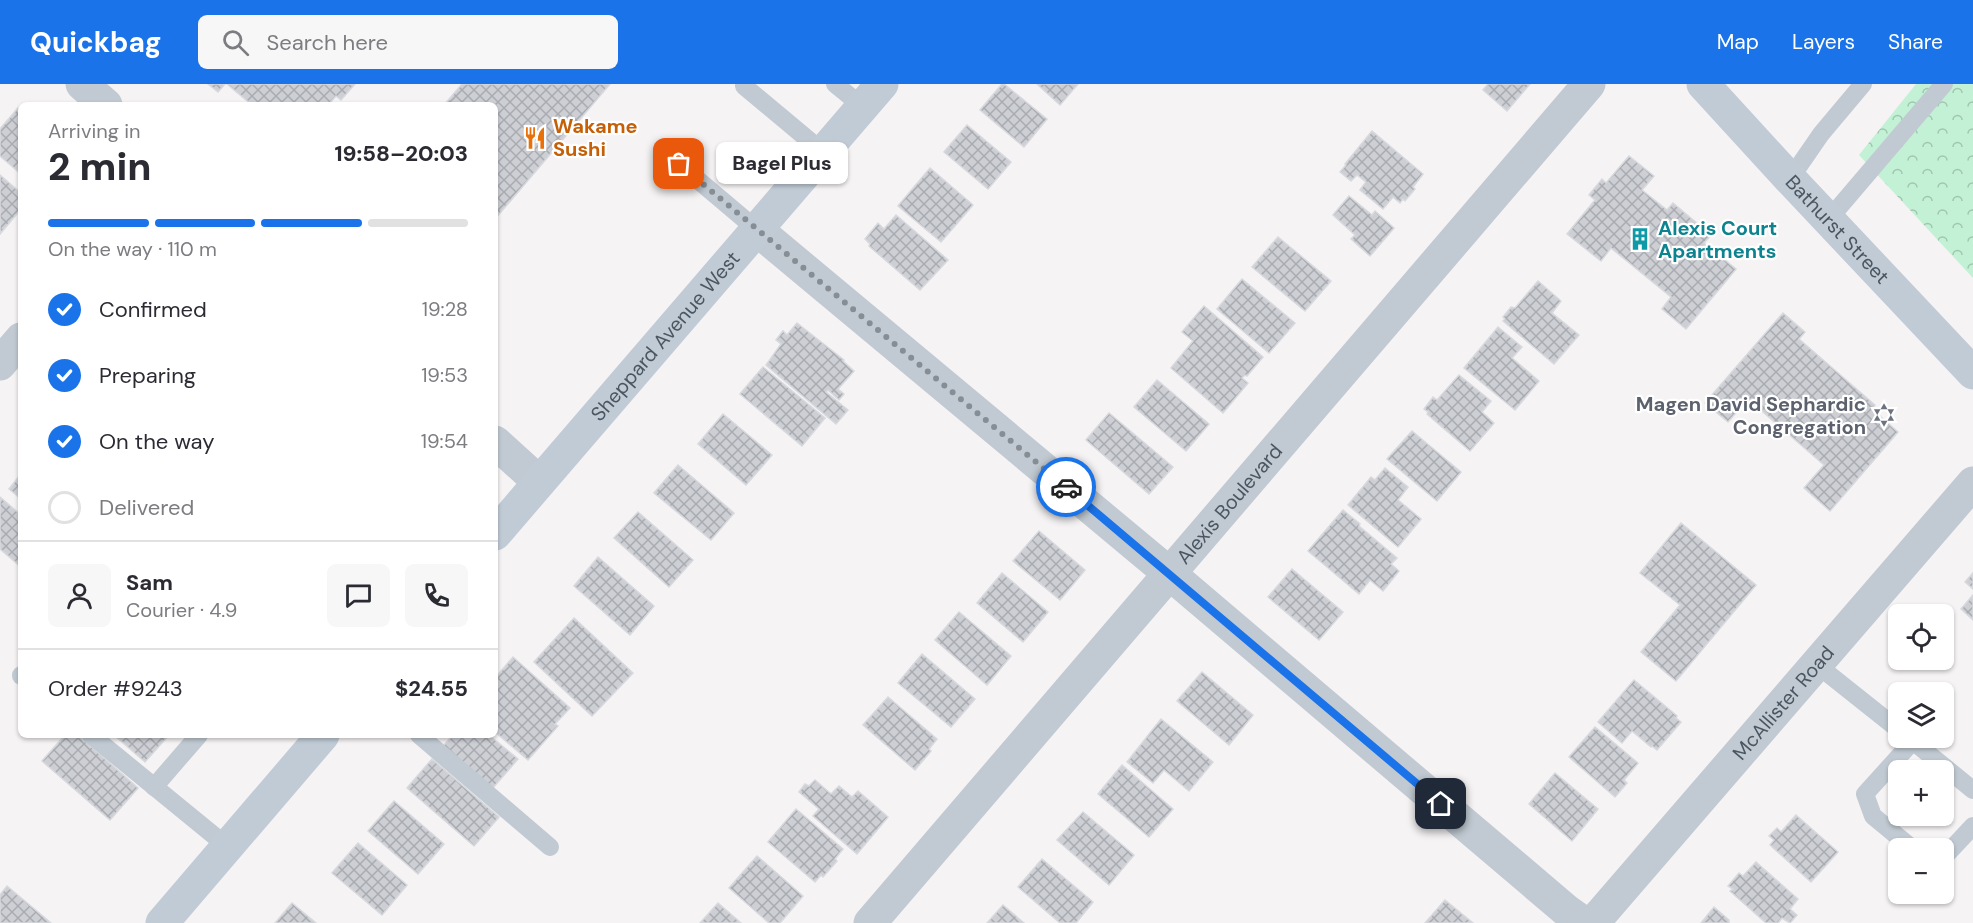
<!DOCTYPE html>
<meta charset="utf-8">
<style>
:root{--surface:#fff;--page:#f7f7f7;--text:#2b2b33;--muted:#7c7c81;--line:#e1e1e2;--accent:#1a73e8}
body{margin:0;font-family:"DM Sans",sans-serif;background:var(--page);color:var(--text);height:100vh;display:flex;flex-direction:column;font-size:22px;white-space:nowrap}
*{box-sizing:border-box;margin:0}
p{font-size:20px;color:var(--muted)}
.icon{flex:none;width:33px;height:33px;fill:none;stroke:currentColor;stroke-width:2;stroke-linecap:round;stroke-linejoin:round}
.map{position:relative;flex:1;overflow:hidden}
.drawer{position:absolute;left:18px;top:18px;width:480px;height:636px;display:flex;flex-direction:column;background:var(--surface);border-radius:9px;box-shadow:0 2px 4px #0004}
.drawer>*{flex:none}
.buttons{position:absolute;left:1888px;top:520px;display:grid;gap:12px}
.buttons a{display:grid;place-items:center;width:66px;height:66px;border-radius:9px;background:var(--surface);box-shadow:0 2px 4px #0004;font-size:30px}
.pin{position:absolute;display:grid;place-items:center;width:51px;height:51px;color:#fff;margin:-26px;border-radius:12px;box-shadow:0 3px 9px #0006}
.courier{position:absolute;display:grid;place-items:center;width:60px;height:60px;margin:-30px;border:4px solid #1a73e8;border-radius:50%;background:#fff;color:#222;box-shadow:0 2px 8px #0007}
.bubble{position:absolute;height:42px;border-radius:9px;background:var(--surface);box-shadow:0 2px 4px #0004;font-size:20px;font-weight:800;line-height:42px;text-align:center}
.headline em{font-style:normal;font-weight:800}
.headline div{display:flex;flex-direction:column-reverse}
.headline{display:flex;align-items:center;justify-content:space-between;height:102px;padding:0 30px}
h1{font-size:39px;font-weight:800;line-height:45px}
.bar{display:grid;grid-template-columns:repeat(4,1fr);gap:9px 6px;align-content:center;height:72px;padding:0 30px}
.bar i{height:8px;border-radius:4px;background:var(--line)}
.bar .selected{background:var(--accent)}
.bar p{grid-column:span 4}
.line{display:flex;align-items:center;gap:15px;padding:0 30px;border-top:2px solid var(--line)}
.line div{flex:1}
.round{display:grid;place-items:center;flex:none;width:63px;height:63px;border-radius:9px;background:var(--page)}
ol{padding:0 30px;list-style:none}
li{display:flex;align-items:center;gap:18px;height:66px}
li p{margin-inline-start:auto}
li .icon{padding:6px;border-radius:50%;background:var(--accent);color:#fff;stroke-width:4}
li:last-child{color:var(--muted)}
li i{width:33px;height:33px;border:3px solid var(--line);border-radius:50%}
header{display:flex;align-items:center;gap:36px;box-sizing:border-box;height:84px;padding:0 30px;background:var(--accent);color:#fff}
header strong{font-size:28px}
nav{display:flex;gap:33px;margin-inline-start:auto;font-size:21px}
.search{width:420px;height:54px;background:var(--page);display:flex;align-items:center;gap:15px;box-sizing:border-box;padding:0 21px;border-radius:9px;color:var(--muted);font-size:22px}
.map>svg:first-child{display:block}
.forest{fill:url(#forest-crowns)}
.building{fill:url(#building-cross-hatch);stroke:#d7d9de;stroke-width:1.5}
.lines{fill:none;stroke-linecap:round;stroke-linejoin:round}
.lane{stroke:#c1cad2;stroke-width:18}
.street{stroke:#c1cad2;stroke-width:33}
.secondary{stroke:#c1cbd6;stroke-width:33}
.done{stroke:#868d94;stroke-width:6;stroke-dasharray:0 10.8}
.route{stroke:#1a73e8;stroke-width:8}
.labels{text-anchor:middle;stroke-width:4.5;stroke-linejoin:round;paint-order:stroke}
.food-label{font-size:20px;font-weight:bold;fill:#c56008;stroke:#fff;text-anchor:start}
.culture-label{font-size:20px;font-weight:bold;fill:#0d838f;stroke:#fff;text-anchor:start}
.street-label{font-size:20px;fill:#4a5661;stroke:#fff}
.worship-label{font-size:20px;font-weight:bold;fill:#5b616d;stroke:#fff;text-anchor:end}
</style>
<header>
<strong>Quickbag</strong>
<div class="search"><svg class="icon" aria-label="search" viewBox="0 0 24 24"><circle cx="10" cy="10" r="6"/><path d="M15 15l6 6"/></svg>Search here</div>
<nav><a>Map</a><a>Layers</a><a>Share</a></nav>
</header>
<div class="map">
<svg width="1973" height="839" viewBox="0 0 1973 839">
<defs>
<pattern id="forest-crowns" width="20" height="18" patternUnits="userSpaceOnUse" patternTransform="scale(1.5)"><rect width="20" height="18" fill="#c3f1d5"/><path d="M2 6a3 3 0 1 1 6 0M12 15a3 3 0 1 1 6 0" fill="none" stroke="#a0c6b0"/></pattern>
<pattern id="building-cross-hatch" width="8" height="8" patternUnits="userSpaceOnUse" patternTransform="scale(1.5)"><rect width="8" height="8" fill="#cdcfd5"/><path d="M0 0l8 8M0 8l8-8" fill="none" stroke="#a8abb0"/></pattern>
</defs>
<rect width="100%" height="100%" fill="#f5f3f3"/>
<polygon class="forest" points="1916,0 1973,0 1973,194 1859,71"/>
<g class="building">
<polygon points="208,0 225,0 218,8"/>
<polygon points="227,0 355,0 341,16 336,12 328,21 252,21"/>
<polygon points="462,0 610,0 495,135 495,21 444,21"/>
<polygon points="1002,0 1004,0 1047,35 1024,63 980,26"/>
<polygon points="1037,0 1078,0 1060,21"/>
<polygon points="1488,0 1530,0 1507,27 1483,6"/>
<polygon points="18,24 21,26 21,90 0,72 0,45"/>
<polygon points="967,41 1011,78 988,105 944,68"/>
<polygon points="1372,47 1423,90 1413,103 1415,105 1405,117 1403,115 1400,119 1393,113 1383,125 1360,106 1366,98 1357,91 1351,97 1340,88 1346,81 1345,80"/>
<polygon points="1629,72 1654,92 1642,106 1667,126 1673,119 1711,151 1704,159 1736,185 1686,245 1662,225 1671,213 1611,164 1601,177 1567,150 1595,116 1589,111 1602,95 1606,99"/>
<polygon points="930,84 973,121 941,158 898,122"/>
<polygon points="0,91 21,109 21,125 0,150"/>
<polygon points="1349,112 1372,131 1375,127 1394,144 1370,172 1351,155 1355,151 1333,131"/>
<polygon points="896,131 948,176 920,206 869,162 870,160 865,155 878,139 884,145"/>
<polygon points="1278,153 1331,197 1305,227 1252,183"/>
<polygon points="1242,195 1295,239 1269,269 1217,225"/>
<polygon points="1538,197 1561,217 1552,229 1579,251 1554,280 1503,237 1505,235 1503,233 1511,223 1515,224"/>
<polygon points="1204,222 1263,273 1247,292 1245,291 1242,294 1248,299 1223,329 1171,284 1193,257 1182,248"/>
<polygon points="1783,229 1805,248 1799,255 1875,321 1872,325 1898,348 1830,427 1804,404 1824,381 1748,315 1728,338 1705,319"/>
<polygon points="797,239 844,276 843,277 854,287 838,305 844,310 839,316 828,306 826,308 848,326 836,340 766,281 781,260 776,256 783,247 787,251"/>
<polygon points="1498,243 1522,263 1512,274 1539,297 1515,326 1464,284"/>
<polygon points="763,283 825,334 802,362 740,310"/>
<polygon points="1459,291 1491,317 1482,328 1494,339 1470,367 1427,330 1428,328 1424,325 1433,313 1437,316"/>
<polygon points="1157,296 1209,340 1186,367 1134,323"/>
<polygon points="1109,329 1173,383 1149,410 1086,356"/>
<polygon points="723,330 772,371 746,401 698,360"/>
<polygon points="1412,347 1461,388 1437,417 1387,375"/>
<polygon points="678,381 734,429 711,456 654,409"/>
<polygon points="1385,384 1408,403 1398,416 1421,435 1398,463 1348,421 1371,393 1375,396"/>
<polygon points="21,390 21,415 9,405"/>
<polygon points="0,413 21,431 21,483 0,465"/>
<polygon points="1343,426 1360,440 1359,442 1397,474 1391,480 1399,487 1383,507 1370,496 1359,510 1308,467"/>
<polygon points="638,428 693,476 669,503 614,454"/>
<polygon points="1681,439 1756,501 1676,597 1641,568 1680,521 1640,489"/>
<polygon points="1039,447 1085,486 1060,516 1013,477"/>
<polygon points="598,473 654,522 630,551 574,502"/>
<polygon points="1292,485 1343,528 1319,556 1268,513"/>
<polygon points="1002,489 1048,528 1023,558 977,519"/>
<polygon points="1973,489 1973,505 1965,498"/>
<polygon points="1973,511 1973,536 1961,525"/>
<polygon points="959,528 1011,572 987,601 935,556"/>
<polygon points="574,534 633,589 592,632 534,578"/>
<polygon points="922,570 975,615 951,643 898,599"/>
<polygon points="513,573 570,624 555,640 558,642 528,676 495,648 495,594"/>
<polygon points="1202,588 1253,631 1229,661 1177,617"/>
<polygon points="1634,596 1677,632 1676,634 1681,638 1657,666 1652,662 1651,663 1632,647 1622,659 1598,638"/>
<polygon points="888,613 937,655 929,665 931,667 915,686 863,641"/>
<polygon points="1161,635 1213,678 1189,707 1164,686 1153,699 1127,678"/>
<polygon points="1595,643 1638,679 1624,696 1627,699 1615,713 1569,673"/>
<polygon points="65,651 78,651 138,704 110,736 42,677"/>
<polygon points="114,651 169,651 145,678"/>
<polygon points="453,651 489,651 518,675 492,705 443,662"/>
<polygon points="432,675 499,733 474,762 407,704"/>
<polygon points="1122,681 1173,725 1149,753 1098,710"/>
<polygon points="1555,689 1598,725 1572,757 1529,720"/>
<polygon points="815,696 831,710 839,702 852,713 858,707 888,733 857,770 813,732 819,725 799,708 805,700 809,702"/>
<polygon points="394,717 444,760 418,790 368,747"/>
<polygon points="796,725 843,765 835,775 837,777 823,793 821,791 815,798 768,758"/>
<polygon points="1083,728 1134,771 1109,801 1057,756"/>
<polygon points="1796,731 1838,768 1811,798 1770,761 1774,756 1769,752 1777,744 1781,748"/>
<polygon points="358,759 407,801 382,831 332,789"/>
<polygon points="757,772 803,812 780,839 769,839 729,804"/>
<polygon points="1042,775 1093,818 1076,839 1060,839 1018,803"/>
<polygon points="1756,778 1798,815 1790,825 1797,831 1790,839 1782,834 1778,839 1766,839 1730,807 1733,805 1728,802 1739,789 1743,792"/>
<polygon points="7,802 51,839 0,839 0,811"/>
<polygon points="1445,816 1473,839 1425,839"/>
<polygon points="292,819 316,839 275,839"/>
<polygon points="718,819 741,839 700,839"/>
<polygon points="1003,821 1024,839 987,839"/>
<polygon points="1714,823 1729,836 1729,839 1701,839"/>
</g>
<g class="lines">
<g class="lane">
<polyline points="835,0 862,22"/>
<polyline points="744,2 823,68"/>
<polyline points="679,80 756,145"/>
<polyline points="1790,95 1821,50 1863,0"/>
<polyline points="1829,135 1944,0"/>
<polyline points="1816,580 1899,646"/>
<polyline points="21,591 21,592"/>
<polyline points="91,651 228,763"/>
<polyline points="419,651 550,763"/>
<polyline points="1909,654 1973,706"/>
<polyline points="1913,657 1865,710 1873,732 1913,765"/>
<polyline points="154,703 199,651"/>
<polyline points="1944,773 1973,742"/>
</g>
<g class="street">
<polyline points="82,0 106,21"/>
<polyline points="756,145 1170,490 1567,827 1584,839"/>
<polyline points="0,280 21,255"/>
<polyline points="495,358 539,398"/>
<path id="s1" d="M870,839L1589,0"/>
<path id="s2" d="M1593,839L1973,399"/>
</g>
<g class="secondary">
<path id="s3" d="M1703,0L1790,95L1973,289"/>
<path id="s4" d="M495,450L882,0"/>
<polyline points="162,839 323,651"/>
</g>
</g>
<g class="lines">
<polyline class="done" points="679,80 1066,403"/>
<polyline class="route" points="1066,403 1441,720"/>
</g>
<defs>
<g id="restaurant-bare" transform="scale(1.8)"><path d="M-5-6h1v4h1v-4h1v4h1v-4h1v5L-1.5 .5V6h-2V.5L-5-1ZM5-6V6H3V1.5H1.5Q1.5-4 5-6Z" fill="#e8710a" stroke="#fff" stroke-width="2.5" paint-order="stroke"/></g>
<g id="building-bare" transform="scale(1.8)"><path d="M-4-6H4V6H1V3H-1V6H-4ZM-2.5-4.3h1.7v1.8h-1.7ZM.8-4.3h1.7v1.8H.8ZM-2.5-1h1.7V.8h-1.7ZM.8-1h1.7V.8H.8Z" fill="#0f9aa8" stroke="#fff" stroke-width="2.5" paint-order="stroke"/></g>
<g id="synagogue-bare" transform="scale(1.8)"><path d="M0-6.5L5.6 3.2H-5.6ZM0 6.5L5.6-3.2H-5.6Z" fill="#6b7280" stroke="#fff" stroke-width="2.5" paint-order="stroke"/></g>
</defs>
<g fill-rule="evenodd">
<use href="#restaurant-bare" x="535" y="54"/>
<use href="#building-bare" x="1640" y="155"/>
<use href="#synagogue-bare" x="1884" y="331"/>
</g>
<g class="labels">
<g class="food-label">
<text x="553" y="49">Wakame<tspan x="553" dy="23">Sushi</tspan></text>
</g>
<g class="culture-label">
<text x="1658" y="151">Alexis Court<tspan x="1658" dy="23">Apartments</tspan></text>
</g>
<g class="street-label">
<text dy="7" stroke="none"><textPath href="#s3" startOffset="198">Bathurst Street</textPath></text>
<text dy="7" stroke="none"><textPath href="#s4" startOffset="261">Sheppard Avenue West</textPath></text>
<text dy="7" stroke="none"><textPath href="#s1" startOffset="552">Alexis Boulevard</textPath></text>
<text dy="7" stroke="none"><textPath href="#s2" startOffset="291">McAllister Road</textPath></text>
</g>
<g class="worship-label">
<text x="1866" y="327">Magen David Sephardic<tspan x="1866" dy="23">Congregation</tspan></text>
</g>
</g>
</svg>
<div class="buttons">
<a><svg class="icon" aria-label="locate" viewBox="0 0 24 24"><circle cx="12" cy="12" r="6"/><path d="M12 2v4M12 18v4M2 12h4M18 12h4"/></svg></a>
<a><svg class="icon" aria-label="layers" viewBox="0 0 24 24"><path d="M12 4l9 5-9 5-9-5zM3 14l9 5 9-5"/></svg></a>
<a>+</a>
<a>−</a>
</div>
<div class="pin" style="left:679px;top:80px;background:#ea580c"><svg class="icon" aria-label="bag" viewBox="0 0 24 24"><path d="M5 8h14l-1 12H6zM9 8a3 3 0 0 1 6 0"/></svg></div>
<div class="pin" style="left:1441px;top:720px;background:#1f2937"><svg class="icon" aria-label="home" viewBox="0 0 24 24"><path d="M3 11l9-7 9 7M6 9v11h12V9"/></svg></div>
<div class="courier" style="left:1066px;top:403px"><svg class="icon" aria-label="car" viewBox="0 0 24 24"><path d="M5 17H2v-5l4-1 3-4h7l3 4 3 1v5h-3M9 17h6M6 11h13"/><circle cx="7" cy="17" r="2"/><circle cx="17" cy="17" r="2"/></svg></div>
<div class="bubble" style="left:716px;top:58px;width:132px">Bagel Plus</div>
<section class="drawer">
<div class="headline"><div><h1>2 min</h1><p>Arriving in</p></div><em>19:58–20:03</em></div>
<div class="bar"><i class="selected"></i><i class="selected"></i><i class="selected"></i><i></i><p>On the way · 110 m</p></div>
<ol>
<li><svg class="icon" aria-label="check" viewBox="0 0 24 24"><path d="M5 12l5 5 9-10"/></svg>Confirmed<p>19:28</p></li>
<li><svg class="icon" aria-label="check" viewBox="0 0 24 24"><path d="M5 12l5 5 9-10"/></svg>Preparing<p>19:53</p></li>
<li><svg class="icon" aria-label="check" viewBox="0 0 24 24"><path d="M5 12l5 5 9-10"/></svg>On the way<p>19:54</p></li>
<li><i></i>Delivered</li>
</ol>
<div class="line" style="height:108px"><a class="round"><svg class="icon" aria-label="person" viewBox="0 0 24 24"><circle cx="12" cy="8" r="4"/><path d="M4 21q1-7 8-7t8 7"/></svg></a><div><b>Sam</b><p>Courier · 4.9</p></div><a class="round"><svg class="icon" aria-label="chat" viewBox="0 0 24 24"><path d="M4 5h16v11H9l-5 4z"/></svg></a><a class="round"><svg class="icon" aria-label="phone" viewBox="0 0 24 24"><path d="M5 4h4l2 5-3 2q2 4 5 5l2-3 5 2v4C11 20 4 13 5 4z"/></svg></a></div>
<div class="line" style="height:78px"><div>Order #9243</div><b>$24.55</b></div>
</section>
</div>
